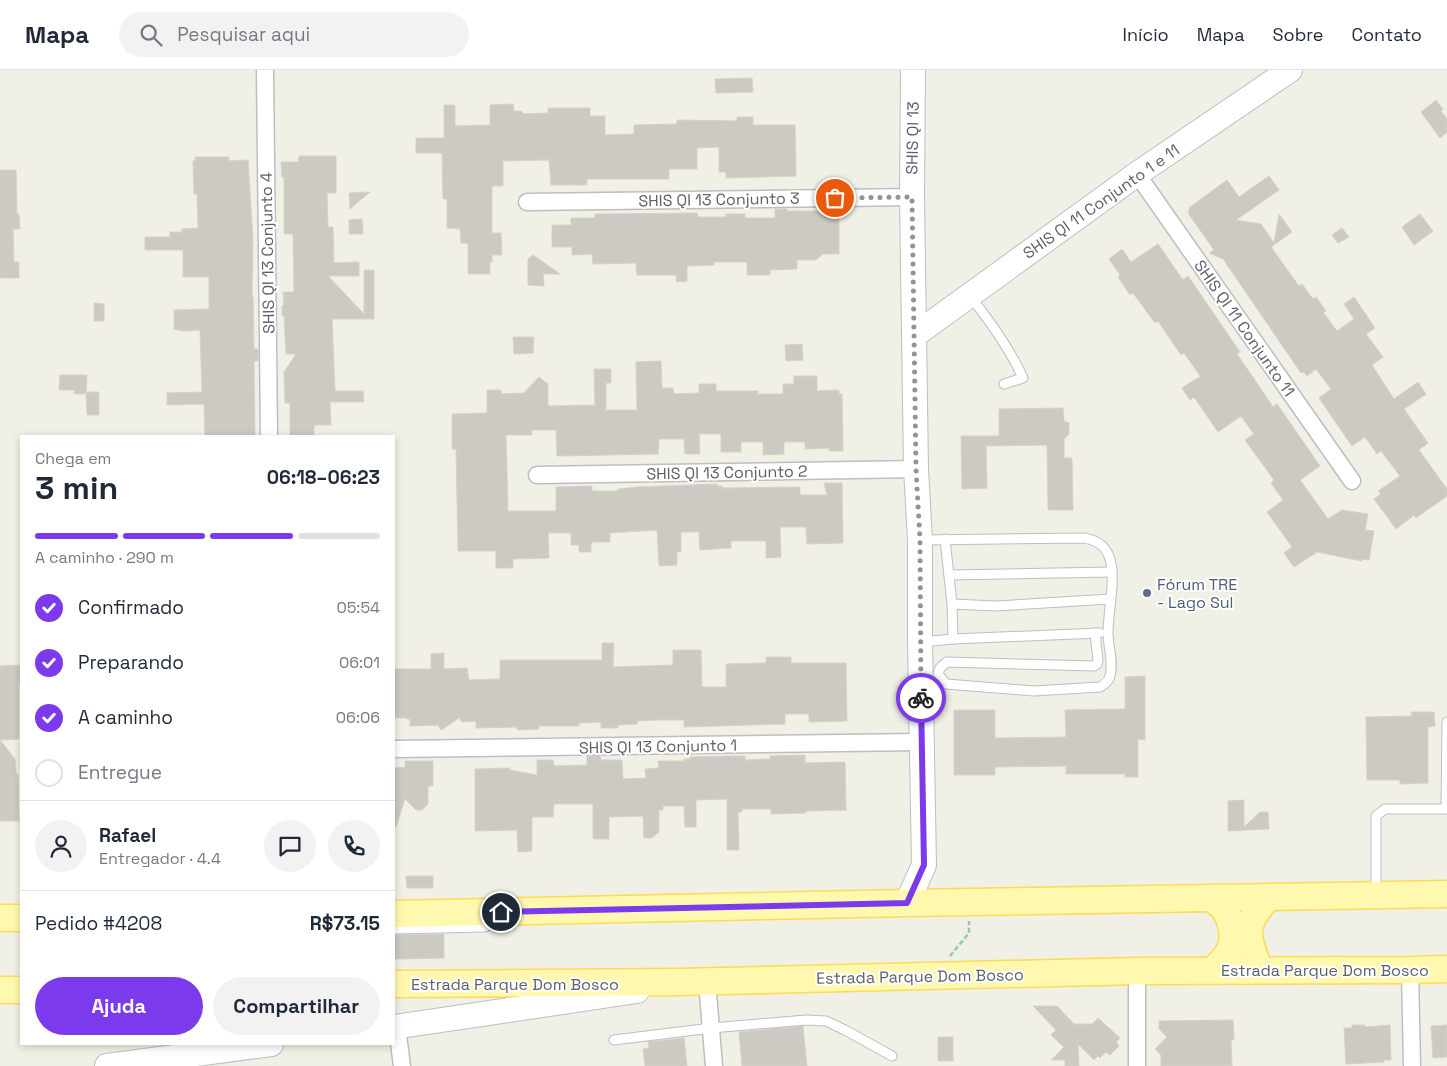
<!DOCTYPE html>
<html lang="pt">
<meta charset="utf-8">
<style>
:root{--surface:#fff;--page:#f2f2f3;--text:#1f2937;--muted:#747a83;--line:#e0e1e3;--accent:#7c3aed}
body{margin:0;font-family:"Space Grotesk",sans-serif;background:var(--page);color:var(--text);height:100vh;display:flex;flex-direction:column;font-size:19px;white-space:nowrap}
*{box-sizing:border-box;margin:0}
p{font-size:16px;color:var(--muted)}
.icon{flex:none;width:28px;height:28px;fill:none;stroke:currentColor;stroke-width:2;stroke-linecap:round;stroke-linejoin:round}
.map{position:relative;flex:1;overflow:hidden}
.panel{position:absolute;left:20px;top:365px;width:375px;height:610px;display:flex;flex-direction:column;background:var(--surface);border-radius:0px;box-shadow:0 2px 8px #0003}
.panel>*{flex:none}
.pin{position:absolute;display:grid;place-items:center;width:42px;height:42px;color:#fff;margin:-21px;border:2px solid #fff;border-radius:50%;box-shadow:0 1px 5px #0007}
.courier{position:absolute;display:grid;place-items:center;width:50px;height:50px;margin:-25px;border:4px solid #7c3aed;border-radius:50%;background:#fff;color:#222;box-shadow:0 1px 6px #0007}
.summary em{font-style:normal;font-weight:800}
.summary div{display:flex;flex-direction:column-reverse}
.summary{display:flex;align-items:center;justify-content:space-between;height:85px;padding:0 15px}
h1{font-size:32px;font-weight:800;line-height:38px}
.bar{display:grid;grid-template-columns:repeat(4,1fr);gap:8px 5px;align-content:center;height:60px;padding:0 15px}
.bar i{height:6px;border-radius:4px;background:var(--line)}
.bar .current{background:var(--accent)}
.bar p{grid-column:span 4}
.line{display:flex;align-items:center;gap:12px;padding:0 15px;border-top:1px solid var(--line)}
.line div{flex:1}
.round{display:grid;place-items:center;flex:none;width:52px;height:52px;border-radius:26px;background:var(--page)}
ol{padding:0 15px;list-style:none}
li{display:flex;align-items:center;gap:15px;height:55px}
li p{margin-inline-start:auto}
li .icon{padding:5px;border-radius:50%;background:var(--accent);color:#fff;stroke-width:4}
li:last-child{color:var(--muted)}
li i{width:28px;height:28px;border:2px solid var(--line);border-radius:50%}
.button{display:flex;gap:10px;margin-top:auto;padding:10px 15px}
.button a{flex:1;height:58px;border-radius:30px;background:var(--accent);color:#fff;font-size:20px;font-weight:800;line-height:58px;text-align:center}
.button a+a{background:var(--page);color:var(--text)}
header{display:flex;align-items:center;gap:30px;box-sizing:border-box;height:70px;padding:0 25px;background:var(--surface);border-bottom:1px solid var(--line)}
header strong{font-size:24px}
nav{display:flex;gap:28px;margin-inline-start:auto;font-size:18px}
.search{width:350px;height:45px;background:var(--page);display:flex;align-items:center;gap:12px;box-sizing:border-box;padding:0 18px;border-radius:28px;color:var(--muted);font-size:19px}
.map>svg:first-child{display:block}
.building{fill:#cccac3;stroke:#d7d2c4}
.lines{fill:none;stroke-linecap:round;stroke-linejoin:round}
.lane-casing{stroke:#bbbec3;stroke-width:11}
.street-casing{stroke:#bbbec3;stroke-width:19}
.secondary-casing{stroke:#bcbec5;stroke-width:26}
.primary-casing{stroke:#fddb54;stroke-width:29}
.path{stroke:#98c9aa;stroke-width:2.5;stroke-dasharray:5 2.5;stroke-linecap:butt}
.lane{stroke:#fff;stroke-width:9}
.street{stroke:#fff;stroke-width:16}
.secondary{stroke:#fff;stroke-width:24}
.primary{stroke:#fff8ae;stroke-width:26}
.done{stroke:#919394;stroke-width:5;stroke-dasharray:0 9}
.route{stroke:#7c3aed;stroke-width:6}
.service-dot{fill:#5c6f8a;stroke:#fff;stroke-width:2}
.labels{text-anchor:middle;stroke-width:4;stroke-linejoin:round;paint-order:stroke}
.street-label{font-size:16px;fill:#5e6168;stroke:#fff}
.service-label{font-size:16px;fill:#4e5e75;stroke:#fff;text-anchor:start}
</style>
<header>
<strong>Mapa</strong>
<div class="search"><svg class="icon" aria-label="search" viewBox="0 0 24 24"><circle cx="10" cy="10" r="6"/><path d="M15 15l6 6"/></svg>Pesquisar aqui</div>
<nav><a>Início</a><a>Mapa</a><a>Sobre</a><a>Contato</a></nav>
</header>
<div class="map">
<svg width="1447" height="996" viewBox="0 0 1447 996">
<rect width="100%" height="100%" fill="#f1f0e6"/>
<g class="building">
<polygon points="752,8 753,22 716,23 715,9"/>
<polygon points="1436,30 1443,39 1441,41 1447,49 1447,62 1440,68 1421,42"/>
<polygon points="513,34 514,41 521,41 524,44 548,43 548,38 590,38 590,46 605,46 605,65 634,64 634,55 677,54 677,50 737,51 737,47 753,47 753,55 795,55 796,106 726,108 726,102 719,102 719,77 697,78 697,99 669,99 669,109 587,109 587,115 551,115 549,90 503,91 503,116 492,116 492,163 501,163 502,185 492,185 492,192 490,192 490,204 468,204 468,173 461,173 460,159 447,158 447,129 443,129 442,83 416,83 416,68 444,68 444,35 455,35 455,56 490,55 490,35"/>
<polygon points="299,86 336,86 336,123 327,123 328,157 333,157 334,193 359,192 359,206 328,206 364,244 364,200 374,200 374,249 332,249 335,321 363,321 364,332 330,332 331,355 314,355 314,366 290,366 290,333 285,333 284,302 296,284 286,284 284,246 282,246 282,236 284,235 283,222 294,222 293,164 284,164 284,107 282,107 281,92 298,92"/>
<polygon points="195,87 229,87 229,91 248,90 253,170 252,227 253,227 254,279 258,279 258,291 254,291 255,366 205,366 204,334 167,335 167,323 202,322 200,260 184,261 174,259 174,240 209,239 209,207 183,207 183,180 145,180 145,167 170,167 170,162 182,162 182,159 198,158 197,124 194,124 193,91 195,91"/>
<polygon points="0,100 16,100 17,144 19,144 20,159 13,159 14,192 19,192 19,208 0,208"/>
<polygon points="1269,106 1279,120 1236,150 1261,154 1274,173 1279,144 1292,162 1271,177 1299,216 1302,214 1313,229 1316,227 1326,241 1323,242 1337,261 1354,249 1344,234 1354,227 1375,258 1366,264 1383,287 1372,295 1394,329 1418,312 1426,324 1404,339 1428,373 1419,380 1447,419 1447,426 1416,448 1414,445 1396,459 1374,429 1381,424 1378,421 1400,406 1381,381 1377,384 1365,367 1352,376 1319,328 1331,319 1316,299 1307,306 1304,302 1301,303 1223,189 1209,183 1214,180 1188,143 1190,137 1227,110 1239,127"/>
<polygon points="370,122 350,139 349,123"/>
<polygon points="824,138 839,138 839,184 823,184 816,190 797,190 797,199 770,200 770,205 747,205 747,192 714,192 714,195 687,196 687,211 677,212 676,205 637,205 636,193 593,194 592,184 572,185 572,177 552,177 552,155 571,155 571,148 595,148 595,144 697,143 698,147 726,147 726,144 745,144 745,148 775,148 775,139 787,139 787,141 823,141"/>
<polygon points="1420,144 1433,161 1414,175 1402,157"/>
<polygon points="362,149 363,164 349,164 349,150"/>
<polygon points="1342,158 1349,167 1338,173 1332,165"/>
<polygon points="1158,174 1183,210 1188,206 1240,282 1237,284 1246,297 1273,337 1277,334 1320,396 1300,410 1328,449 1342,440 1368,444 1365,460 1374,461 1369,490 1362,489 1362,491 1317,482 1294,497 1284,483 1292,477 1267,442 1283,430 1271,413 1274,410 1245,370 1254,364 1241,346 1218,362 1194,327 1190,330 1182,318 1196,309 1201,307 1184,283 1181,285 1158,251 1155,253 1133,223 1130,225 1118,207 1120,205 1109,189 1122,179 1131,192"/>
<polygon points="533,185 560,204 543,204 544,216 528,215 528,189"/>
<polygon points="94,233 104,234 104,251 94,251"/>
<polygon points="513,267 534,267 533,283 514,284"/>
<polygon points="802,274 803,290 786,291 785,275"/>
<polygon points="661,291 662,318 673,318 674,324 699,323 699,314 716,314 716,321 758,321 758,324 783,324 783,314 794,314 794,306 817,306 817,321 839,320 839,324 842,324 843,381 829,381 829,378 805,379 805,372 784,372 784,384 763,385 763,372 741,372 741,382 721,382 721,364 699,364 700,384 685,384 684,369 659,369 658,384 557,386 556,360 532,360 532,365 506,365 508,441 556,441 556,417 592,416 592,421 618,421 618,419 638,417 717,414 718,416 722,416 722,418 800,417 800,425 827,425 824,413 842,413 843,473 807,474 806,457 780,457 781,487 766,488 766,471 731,471 731,478 700,480 699,462 681,462 681,482 677,482 677,495 659,496 657,460 610,463 610,472 592,472 592,474 591,474 591,482 579,482 579,475 571,475 571,463 548,463 549,488 513,489 513,498 496,498 496,481 458,481 456,379 452,379 452,344 487,343 487,320 501,320 501,324 524,323 539,307 548,314 548,336 595,335 594,299 611,299 611,313 606,313 606,340 637,340 636,292"/>
<polygon points="60,305 87,305 86,322 99,322 99,345 87,345 86,322 86,324 74,324 75,320 59,320"/>
<polygon points="1063,338 1064,351 1069,353 1069,364 1064,369 1064,388 1072,388 1073,440 1048,440 1047,375 986,376 987,418 962,419 961,366 999,366 999,339"/>
<polygon points="602,573 614,573 613,597 673,595 673,580 701,580 702,617 726,617 726,594 766,593 766,587 791,587 791,593 846,593 847,651 809,652 809,644 785,644 785,654 684,657 684,650 656,650 637,651 637,654 618,655 618,658 601,658 601,652 579,653 579,656 539,656 539,659 517,660 517,657 476,658 476,651 462,652 459,648 441,660 438,655 410,656 410,649 407,649 406,648 394,648 394,599 431,599 431,584 444,583 444,599 467,598 469,610 500,609 500,590 602,590"/>
<polygon points="21,595 21,612 19,612 19,669 0,670 0,596"/>
<polygon points="1145,606 1145,670 1138,669 1138,707 1125,707 1125,704 1066,704 1066,696 995,697 995,705 954,705 954,640 995,640 995,668 1066,667 1065,640 1125,639 1125,607"/>
<polygon points="1411,642 1434,642 1435,656 1428,657 1428,713 1400,714 1400,710 1367,710 1366,647 1412,646"/>
<polygon points="0,670 15,689 16,704 18,704 19,751 0,751"/>
<polygon points="805,685 805,693 845,692 846,740 806,741 806,743 771,744 771,739 742,739 742,742 738,742 739,780 727,780 727,729 696,730 696,757 685,757 684,736 663,736 663,740 659,740 659,762 652,768 644,768 643,746 609,747 609,769 593,769 593,734 554,734 553,747 532,747 532,781 518,782 517,760 475,761 475,699 509,698 510,700 537,705 537,690 553,690 554,696 587,695 587,686 600,686 601,690 622,690 623,709 646,708 645,699 659,698 658,691 684,691 684,689 690,689 690,687 726,686 745,686 745,690 770,689 770,686"/>
<polygon points="405,691 433,691 433,716 428,716 428,734 422,740 416,740 405,729 396,757 394,757 394,698 405,697"/>
<polygon points="1244,730 1244,757 1260,742 1268,742 1269,759 1228,761 1228,731"/>
<polygon points="406,806 433,806 433,818 407,818"/>
<polygon points="444,864 444,888 394,889 394,865"/>
<polygon points="1033,936 1057,936 1074,954 1092,954 1098,948 1120,968 1116,972 1119,976 1110,985 1106,982 1100,988 1098,986 1094,990 1078,974 1079,996 1065,996 1065,990 1051,990 1064,977 1051,965 1056,960"/>
<polygon points="1233,950 1234,969 1231,970 1232,996 1161,996 1161,985 1155,979 1167,967 1159,959 1159,951"/>
<polygon points="1352,955 1365,955 1365,957 1390,955 1391,990 1384,990 1384,992 1346,994 1344,958 1352,958"/>
<polygon points="1447,955 1447,987 1433,988 1431,956"/>
<polygon points="803,956 807,996 742,996 739,962"/>
<rect x="938" y="967" width="15" height="24"/>
<polygon points="684,968 687,996 645,996 643,979 649,978 648,972"/>
</g>
<g class="lines">
<g class="lane-casing">
<g id="lane">
<path d="M969,225C990,251 1009,277 1023,308L1004,314"/>
<polyline points="945,469 952,534 953,569"/>
<path d="M921,470L1085,468C1098,471 1106,476 1110,489C1116,509 1108,542 1108,563C1108,577 1114,592 1110,606C1109,611 1105,614 1100,617L1034,621L946,614L938,604L940,598L947,592L1094,596L1097,594L1098,590L1095,563"/>
<polyline points="949,505 1112,502"/>
<polyline points="952,534 996,536 1110,529"/>
<polyline points="921,572 953,569 1100,563"/>
<polyline points="1446,739 1447,652"/>
<polyline points="1376,823 1376,746 1385,739 1447,739"/>
<polyline points="394,859 485,857 500,850"/>
<polyline points="614,970 711,958 806,950 826,951 845,960 892,986"/>
</g>
</g>
<g class="street-casing">
<g id="street">
<polyline points="265,0 269,366"/>
<polyline points="1137,104 1352,411"/>
<polyline points="527,132 912,127"/>
<polyline points="537,405 916,399"/>
<polyline points="394,679 921,672"/>
<polyline points="1410,900 1412,996"/>
<polyline points="1137,901 1137,996"/>
<polyline points="707,911 714,996"/>
<polyline points="397,957 402,996"/>
</g>
</g>
<g class="secondary-casing">
<g id="secondary">
<polyline points="915,265 1137,104 1290,0"/>
<polyline points="907,833 924,795 920,572 920,470 916,399 912,127 913,0"/>
<polyline points="394,957 637,921"/>
<polyline points="107,996 271,974"/>
</g>
</g>
<g class="primary-casing">
<g id="primary">
<path d="M1211,828C1215,831 1220,834 1223,838C1231,848 1236,867 1230,879C1227,887 1219,894 1213,900"/>
<polyline points="394,844 907,833 1447,824"/>
<polyline points="0,848 21,848"/>
<path d="M1260,900C1246,866 1242,854 1269,827"/>
<polyline points="394,914 680,912 1137,901 1410,900 1447,899"/>
<polyline points="0,920 21,920"/>
</g>
</g>
<polyline class="path" points="950,886 969,863 969,851"/>
<use href="#lane" class="lane"/>
<use href="#street" class="street"/>
<use href="#secondary" class="secondary"/>
<use href="#primary" class="primary"/>
</g>
<g class="lines">
<polyline class="done" points="835,128 912,127 916,399 920,470 921,628"/>
<polyline class="route" points="501,842 907,833 924,795 921,628"/>
</g>
<circle class="service-dot" cx="1147" cy="523" r="5"/>
<g class="labels">
<g class="street-label">
<text transform="translate(912 68) rotate(-89)" y="6">SHIS QI 13</text>
<text transform="translate(719 129) rotate(-1)" y="6">SHIS QI 13 Conjunto 3</text>
<text transform="translate(1101 131) rotate(-35)" y="6">SHIS QI 11 Conjunto 1 e 11</text>
<text transform="translate(267 183) rotate(-91)" y="6">SHIS QI 13 Conjunto 4</text>
<text transform="translate(1245 258) rotate(55)" y="6">SHIS QI 11 Conjunto 11</text>
<text transform="translate(727 402) rotate(-1)" y="6">SHIS QI 13 Conjunto 2</text>
<text transform="translate(658 676) rotate(-1)" y="6">SHIS QI 13 Conjunto 1</text>
<text x="1325" y="906">Estrada Parque Dom Bosco</text>
<text transform="translate(920 906) rotate(-1)" y="6">Estrada Parque Dom Bosco</text>
<text x="515" y="920">Estrada Parque Dom Bosco</text>
</g>
<g class="service-label">
<text x="1157" y="520">Fórum TRE<tspan x="1157" dy="18">- Lago Sul</tspan></text>
</g>
</g>
</svg>
<div class="pin" style="left:835px;top:128px;background:#ea580c"><svg class="icon" aria-label="bag" viewBox="0 0 24 24"><path d="M5 8h14l-1 12H6zM9 8a3 3 0 0 1 6 0"/></svg></div>
<div class="pin" style="left:501px;top:842px;background:#1f2937"><svg class="icon" aria-label="home" viewBox="0 0 24 24"><path d="M3 11l9-7 9 7M6 9v11h12V9"/></svg></div>
<div class="courier" style="left:921px;top:628px"><svg class="icon" aria-label="bike" viewBox="0 0 24 24"><circle cx="6" cy="16" r="4"/><circle cx="18" cy="16" r="4"/><path d="M6 16l4-8h5l3 8M10 8l3 8H6M13 5h3"/></svg></div>
<section class="panel">
<div class="summary"><div><h1>3 min</h1><p>Chega em</p></div><em>06:18–06:23</em></div>
<div class="bar"><i class="current"></i><i class="current"></i><i class="current"></i><i></i><p>A caminho · 290 m</p></div>
<ol>
<li><svg class="icon" aria-label="check" viewBox="0 0 24 24"><path d="M5 12l5 5 9-10"/></svg>Confirmado<p>05:54</p></li>
<li><svg class="icon" aria-label="check" viewBox="0 0 24 24"><path d="M5 12l5 5 9-10"/></svg>Preparando<p>06:01</p></li>
<li><svg class="icon" aria-label="check" viewBox="0 0 24 24"><path d="M5 12l5 5 9-10"/></svg>A caminho<p>06:06</p></li>
<li><i></i>Entregue</li>
</ol>
<div class="line" style="height:90px"><a class="round"><svg class="icon" aria-label="person" viewBox="0 0 24 24"><circle cx="12" cy="8" r="4"/><path d="M4 21q1-7 8-7t8 7"/></svg></a><div><b>Rafael</b><p>Entregador · 4.4</p></div><a class="round"><svg class="icon" aria-label="chat" viewBox="0 0 24 24"><path d="M4 5h16v11H9l-5 4z"/></svg></a><a class="round"><svg class="icon" aria-label="phone" viewBox="0 0 24 24"><path d="M5 4h4l2 5-3 2q2 4 5 5l2-3 5 2v4C11 20 4 13 5 4z"/></svg></a></div>
<div class="line" style="height:65px"><div>Pedido #4208</div><b>R$73.15</b></div>
<div class="button"><a>Ajuda</a><a>Compartilhar</a></div>
</section>
</div>
